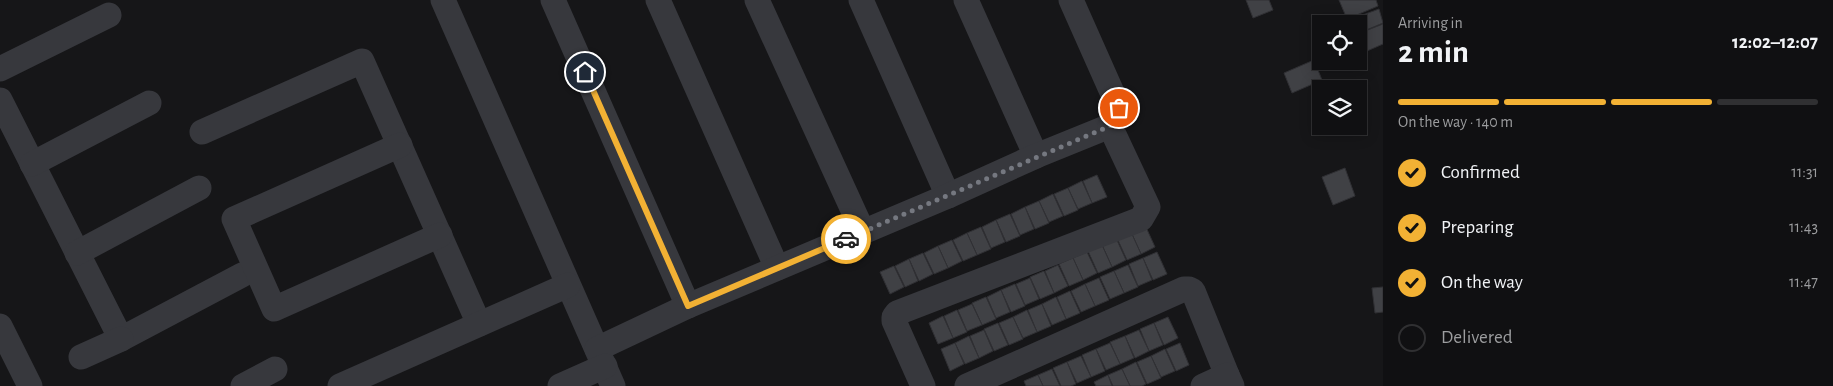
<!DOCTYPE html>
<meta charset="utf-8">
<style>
:root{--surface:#101012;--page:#19191b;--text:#f1f3f6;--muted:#9c9d9f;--line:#303032;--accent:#f2b134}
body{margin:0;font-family:"Alegreya Sans",sans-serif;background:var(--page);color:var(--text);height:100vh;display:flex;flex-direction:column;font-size:19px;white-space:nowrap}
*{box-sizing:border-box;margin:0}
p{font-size:16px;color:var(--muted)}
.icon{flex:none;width:28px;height:28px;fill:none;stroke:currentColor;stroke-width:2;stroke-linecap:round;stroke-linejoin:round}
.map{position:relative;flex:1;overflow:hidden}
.details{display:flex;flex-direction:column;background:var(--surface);width:450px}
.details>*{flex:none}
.tools{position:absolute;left:1312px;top:15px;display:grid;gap:10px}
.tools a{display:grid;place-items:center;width:55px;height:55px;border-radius:0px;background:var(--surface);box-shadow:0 2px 12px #0003,0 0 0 1px var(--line);font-size:25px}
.pin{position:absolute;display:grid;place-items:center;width:42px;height:42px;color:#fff;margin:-21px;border:2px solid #fff;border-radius:50%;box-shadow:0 1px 5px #0007}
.courier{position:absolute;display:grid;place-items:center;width:50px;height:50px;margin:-25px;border:4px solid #f2b134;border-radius:50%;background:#fff;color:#222;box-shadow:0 1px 6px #0007}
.head em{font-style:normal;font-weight:700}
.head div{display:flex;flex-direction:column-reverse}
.head{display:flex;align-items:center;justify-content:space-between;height:85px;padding:0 15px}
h1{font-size:32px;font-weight:700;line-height:38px}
.bar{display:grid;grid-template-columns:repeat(4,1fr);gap:8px 5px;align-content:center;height:60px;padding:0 15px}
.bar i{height:6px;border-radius:4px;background:var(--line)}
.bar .on{background:var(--accent)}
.bar p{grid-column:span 4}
ol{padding:0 15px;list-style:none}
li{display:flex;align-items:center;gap:15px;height:55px}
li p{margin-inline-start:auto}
li .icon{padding:5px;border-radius:50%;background:var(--accent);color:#111;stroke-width:4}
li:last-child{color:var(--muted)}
li i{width:28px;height:28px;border:2px solid var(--line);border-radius:50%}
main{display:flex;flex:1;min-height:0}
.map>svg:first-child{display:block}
.building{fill:#404145;stroke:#303034}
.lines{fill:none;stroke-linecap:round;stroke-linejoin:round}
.minor{stroke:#37383d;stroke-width:25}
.done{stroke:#757880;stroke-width:5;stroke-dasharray:0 9}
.route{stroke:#f2b134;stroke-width:6}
</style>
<main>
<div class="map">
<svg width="1383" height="386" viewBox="0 0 1383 386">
<rect width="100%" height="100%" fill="#161618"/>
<g class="building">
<polygon points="1246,0 1269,0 1273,10 1253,18"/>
<polygon points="1339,0 1376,0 1378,6 1347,19"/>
<polygon points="1379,9 1383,23 1359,33 1359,24 1354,24 1352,19"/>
<polygon points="1383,24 1383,44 1367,51 1360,33"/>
<polygon points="1314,60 1322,80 1292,93 1284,73"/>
<polygon points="1345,168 1355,196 1333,205 1322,177"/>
<polygon points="1097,175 1107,197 1092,203 1083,181"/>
<polygon points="1082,181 1092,203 1078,209 1068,188"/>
<polygon points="1068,188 1078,210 1064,216 1054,194"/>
<polygon points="1053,194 1063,216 1049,222 1039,201"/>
<polygon points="1039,201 1049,223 1035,229 1025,207"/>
<polygon points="1025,207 1034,229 1020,235 1011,214"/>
<polygon points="1010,214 1020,236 1006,242 996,220"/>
<polygon points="996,220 1005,242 991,248 982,227"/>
<polygon points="1145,225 1155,247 1141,254 1131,232"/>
<polygon points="981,227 991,249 977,255 967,233"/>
<polygon points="1131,232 1141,254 1127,260 1117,238"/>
<polygon points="967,233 977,255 963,261 953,240"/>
<polygon points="1116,238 1126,260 1112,267 1102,245"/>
<polygon points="952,240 962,261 948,268 938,246"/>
<polygon points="1102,245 1112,267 1098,273 1088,251"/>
<polygon points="938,246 948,268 934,274 924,253"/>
<polygon points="1087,252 1097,273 1083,280 1073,258"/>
<polygon points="1157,252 1167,274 1153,280 1143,258"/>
<polygon points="923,253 933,274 919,281 909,259"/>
<polygon points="1073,258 1083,280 1069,286 1059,264"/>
<polygon points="1143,258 1152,280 1138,286 1129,264"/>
<polygon points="909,259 918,281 905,287 895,266"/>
<polygon points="1058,265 1068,286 1054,293 1045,271"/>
<polygon points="1128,265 1138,287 1124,293 1114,271"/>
<polygon points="894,266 904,287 890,294 880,272"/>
<polygon points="1044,271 1054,293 1040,299 1030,277"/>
<polygon points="1114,271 1124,293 1110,299 1100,277"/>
<polygon points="1030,278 1039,299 1025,305 1016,284"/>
<polygon points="1099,278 1109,300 1095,306 1085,284"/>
<polygon points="1015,284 1025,306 1011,312 1001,290"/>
<polygon points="1085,284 1095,306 1081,312 1071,291"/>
<polygon points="1383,287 1383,312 1375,313 1372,288"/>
<polygon points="1001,290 1010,312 996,318 987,297"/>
<polygon points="1070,291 1080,313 1066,319 1057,297"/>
<polygon points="986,297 996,319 982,325 972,303"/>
<polygon points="1056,297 1066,319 1052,325 1042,304"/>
<polygon points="972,304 982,325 967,331 958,310"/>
<polygon points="1042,304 1051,326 1037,332 1028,310"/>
<polygon points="957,310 967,332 953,338 944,316"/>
<polygon points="1027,310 1037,332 1023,338 1013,317"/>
<polygon points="943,316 953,338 938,344 929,323"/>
<polygon points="1013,317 1023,339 1009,345 999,323"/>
<polygon points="1168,317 1178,338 1164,345 1154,323"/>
<polygon points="998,323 1008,345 994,351 984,329"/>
<polygon points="1154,323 1163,345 1149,351 1140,329"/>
<polygon points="984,330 993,351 979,358 970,336"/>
<polygon points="1139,330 1149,351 1135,358 1125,336"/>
<polygon points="969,336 979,358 965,364 955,343"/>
<polygon points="1125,336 1134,358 1120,364 1110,342"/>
<polygon points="955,343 964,364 950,371 941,349"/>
<polygon points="1110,343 1120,364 1106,370 1096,349"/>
<polygon points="1180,343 1189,365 1176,371 1166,349"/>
<polygon points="1096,349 1105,371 1091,377 1082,355"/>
<polygon points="1165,349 1175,371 1161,377 1151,356"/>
<polygon points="1081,356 1091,377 1077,383 1067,362"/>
<polygon points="1151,356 1161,378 1147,384 1137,362"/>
<polygon points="1067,362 1076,384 1071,386 1061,386 1053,368"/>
<polygon points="1136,362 1146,384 1142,386 1130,386 1122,369"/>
<polygon points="1052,369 1060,386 1043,386 1038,375"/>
<polygon points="1122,369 1130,386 1113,386 1108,375"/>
<polygon points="1038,375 1043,386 1026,386 1024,381"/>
<polygon points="1108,375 1112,386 1096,386 1094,382"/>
</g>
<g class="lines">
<g class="minor">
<polyline points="443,0 613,386"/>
<polyline points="553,0 688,306"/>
<polyline points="658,0 777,268"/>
<polyline points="757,0 863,232"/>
<polyline points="861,0 948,196"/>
<polyline points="966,0 1036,156"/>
<polyline points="0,69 109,15"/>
<polyline points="0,100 121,339 242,275"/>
<polyline points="202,132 362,61 479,324"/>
<polyline points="400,145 234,219 274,309 440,235"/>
<polyline points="32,164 149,103"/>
<polyline points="77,253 199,188"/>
<polyline points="0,326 30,386"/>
<polyline points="597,349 688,306 948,196 1036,156 1110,126 1119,117 1119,108 1071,0"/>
<polyline points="81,357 121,339"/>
<polyline points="243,386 275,369"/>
<polyline points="340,386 568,285"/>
<polyline points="560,386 605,366"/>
<polyline points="923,386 894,321 894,317 897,313 1141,219 1148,207 1110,126"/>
<polyline points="967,386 1184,289 1189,289 1193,291 1227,375"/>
<polyline points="1203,386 1227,375 1232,386"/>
</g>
</g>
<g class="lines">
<polyline class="done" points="846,239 1110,126 1119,117 1119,108"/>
<polyline class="route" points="585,72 688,306 846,239"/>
</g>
</svg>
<div class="tools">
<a><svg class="icon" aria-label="locate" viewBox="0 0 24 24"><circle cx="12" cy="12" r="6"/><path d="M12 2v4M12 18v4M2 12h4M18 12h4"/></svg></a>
<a><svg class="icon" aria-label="layers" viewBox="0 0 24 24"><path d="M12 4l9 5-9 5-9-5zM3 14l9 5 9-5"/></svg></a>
</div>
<div class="pin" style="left:1119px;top:108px;background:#ea580c"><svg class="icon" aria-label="bag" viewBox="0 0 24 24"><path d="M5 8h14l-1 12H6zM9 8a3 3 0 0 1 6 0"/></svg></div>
<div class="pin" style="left:585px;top:72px;background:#1f2937"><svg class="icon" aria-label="home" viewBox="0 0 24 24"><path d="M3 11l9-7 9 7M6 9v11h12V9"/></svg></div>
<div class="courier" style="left:846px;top:239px"><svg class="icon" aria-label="car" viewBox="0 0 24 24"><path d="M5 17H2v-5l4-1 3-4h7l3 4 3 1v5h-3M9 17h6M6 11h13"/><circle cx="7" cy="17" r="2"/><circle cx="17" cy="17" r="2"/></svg></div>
</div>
<section class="details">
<div class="head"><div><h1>2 min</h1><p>Arriving in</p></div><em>12:02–12:07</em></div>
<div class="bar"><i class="on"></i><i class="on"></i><i class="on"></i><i></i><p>On the way · 140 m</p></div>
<ol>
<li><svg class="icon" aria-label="check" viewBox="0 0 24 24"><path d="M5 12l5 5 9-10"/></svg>Confirmed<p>11:31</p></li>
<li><svg class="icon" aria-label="check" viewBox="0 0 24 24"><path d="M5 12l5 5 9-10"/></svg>Preparing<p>11:43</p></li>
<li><svg class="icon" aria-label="check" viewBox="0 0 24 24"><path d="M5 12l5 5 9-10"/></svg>On the way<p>11:47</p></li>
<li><i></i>Delivered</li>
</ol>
</section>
</main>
